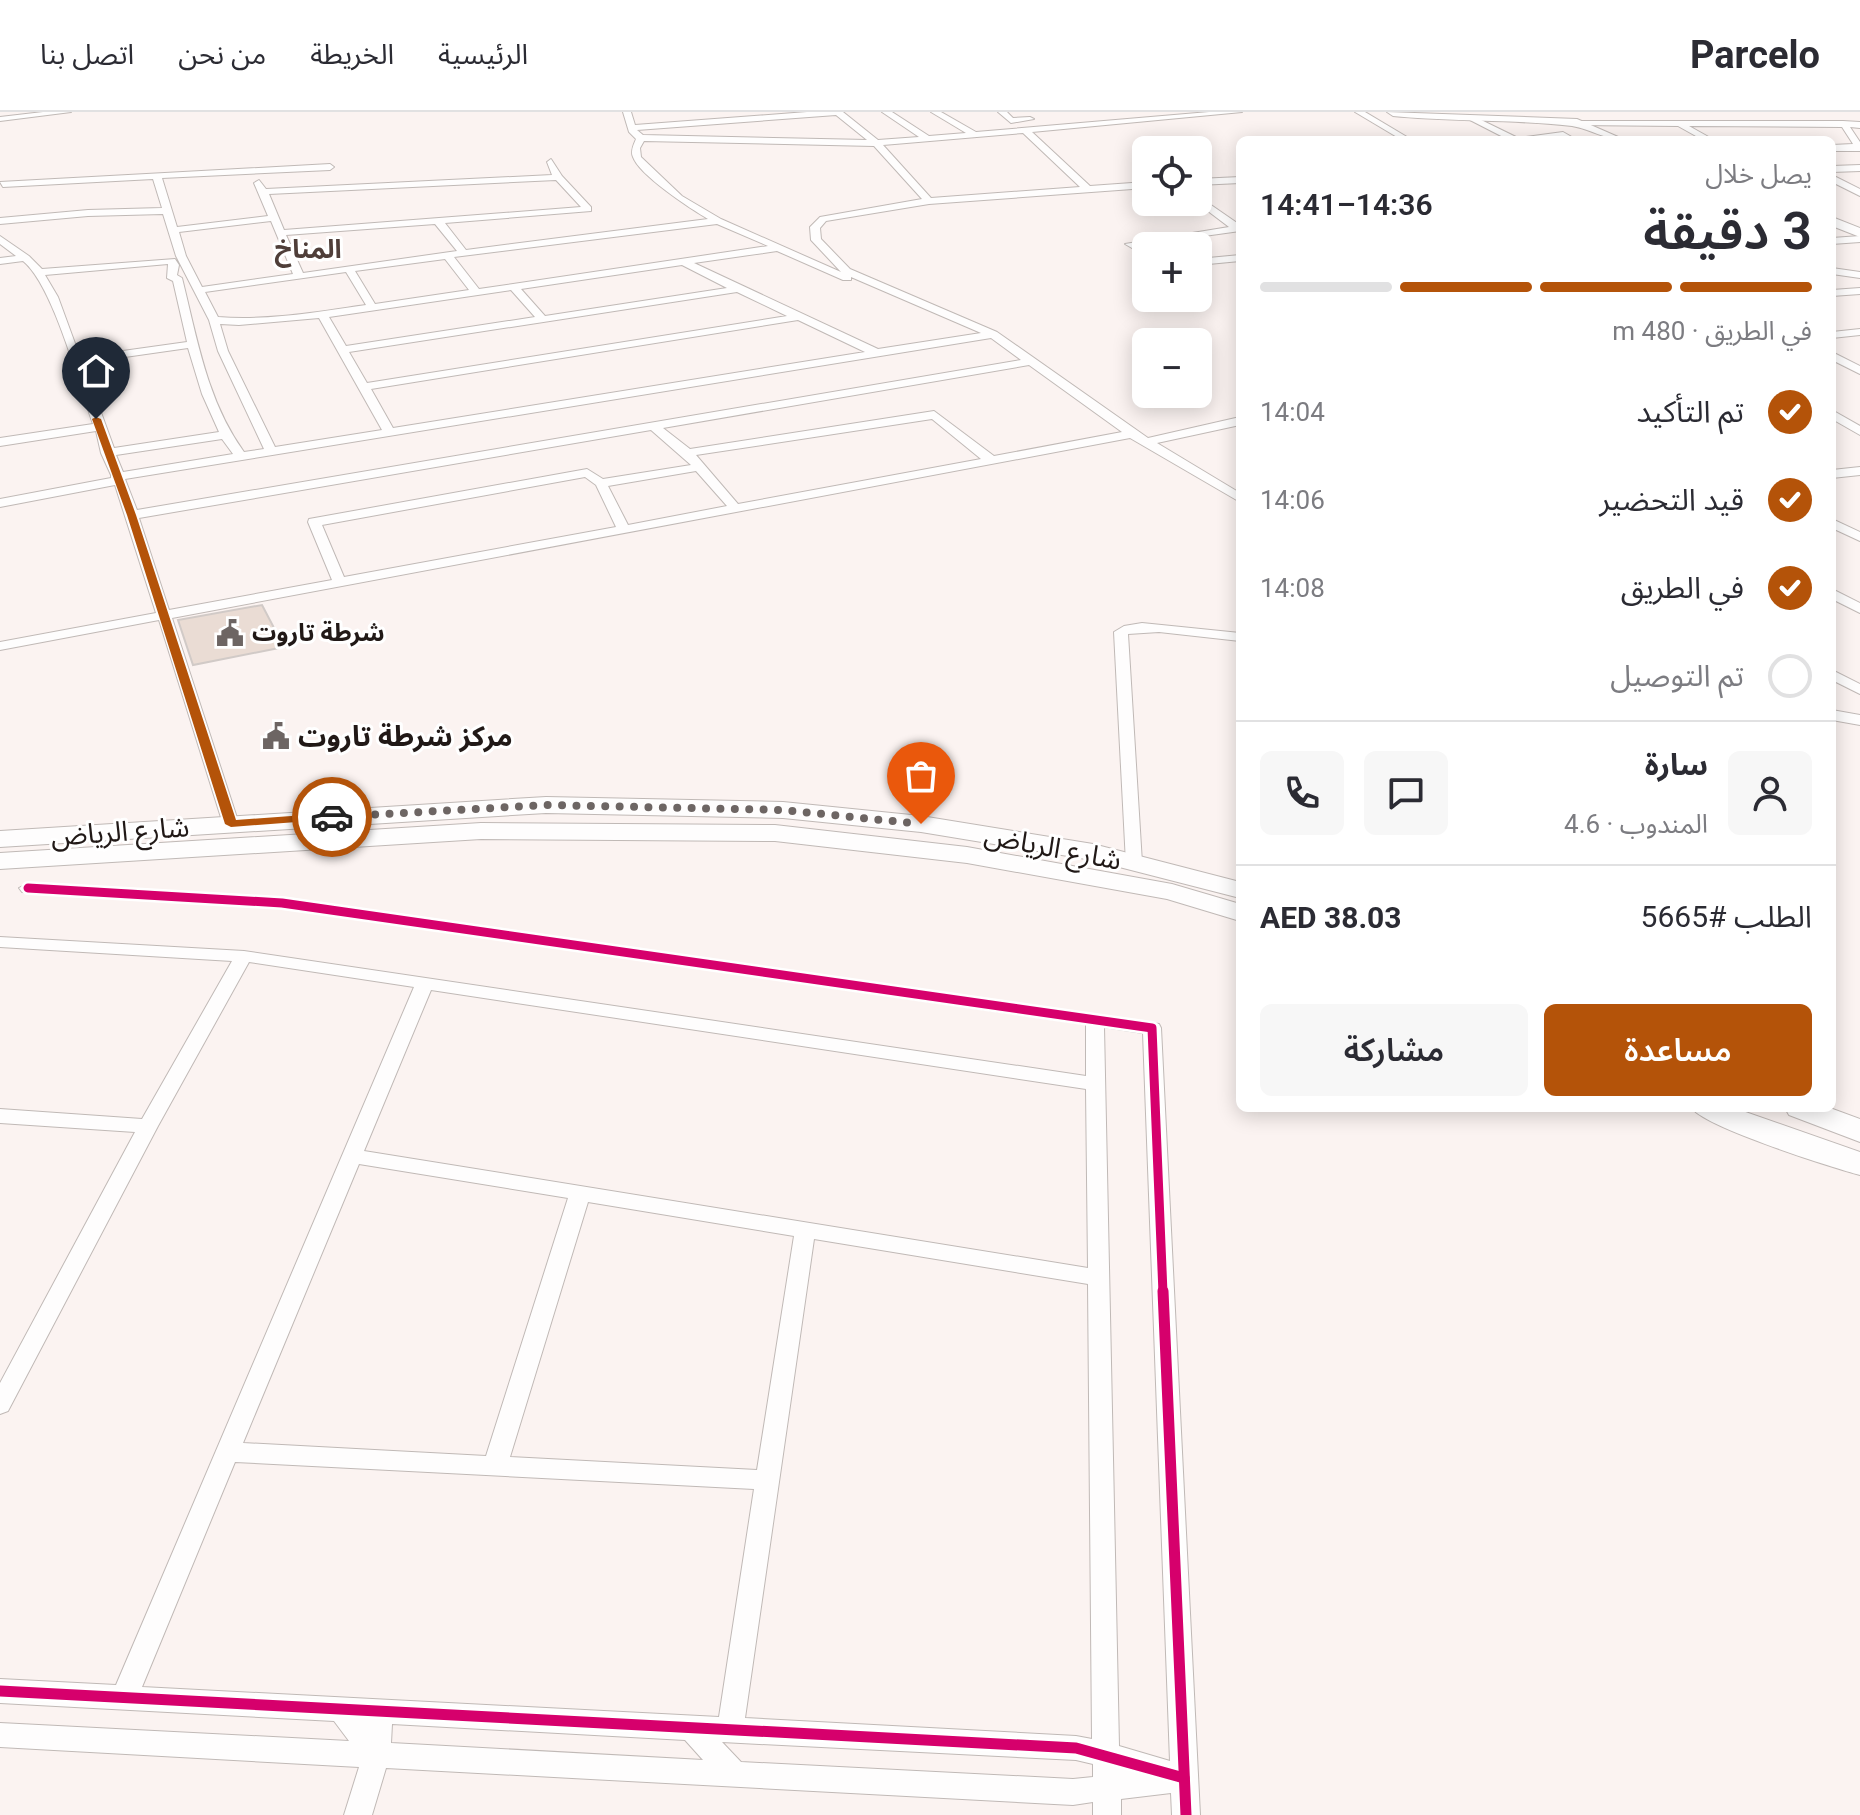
<!DOCTYPE html>
<html lang="ar">
<meta charset="utf-8">
<style>
:root{--surface:#fff;--page:#f7f7f7;--text:#2b2b33;--muted:#7c7c81;--line:#e1e1e2;--accent:#b45309}
body{margin:0;font-family:Roboto,"Noto Sans Arabic",sans-serif;background:var(--page);color:var(--text);direction:rtl;height:100vh;display:flex;flex-direction:column;font-size:30px;white-space:nowrap}
*{box-sizing:border-box;margin:0}
p{font-size:26px;color:var(--muted)}
.icon{flex:none;width:44px;height:44px;fill:none;stroke:currentColor;stroke-width:2;stroke-linecap:round;stroke-linejoin:round}
.map{position:relative;flex:1;overflow:hidden;direction:ltr}
.sheet{position:absolute;left:1236px;top:24px;width:600px;height:976px;display:flex;flex-direction:column;background:var(--surface);border-radius:12px;box-shadow:0 4px 20px #0003;direction:rtl}
.sheet>*{flex:none}
.fabs{position:absolute;left:1132px;top:24px;display:grid;gap:16px}
.fabs a{display:grid;place-items:center;width:80px;height:80px;border-radius:12px;background:var(--surface);box-shadow:0 4px 20px #0003;font-size:40px}
.pin{position:absolute;display:grid;place-items:center;width:68px;height:68px;color:#fff;margin:-82px -34px;border-radius:50% 50% 50% 0;rotate:-45deg;box-shadow:0 0 8px #0007}
.pin .icon{rotate:45deg}
.courier{position:absolute;display:grid;place-items:center;width:80px;height:80px;margin:-40px;border:6px solid #b45309;border-radius:50%;background:#fff;color:#222;box-shadow:0 2px 10px #0007}
.summary em{font-style:normal;font-weight:600}
.summary div{display:flex;flex-direction:column-reverse}
.summary{display:flex;align-items:center;justify-content:space-between;height:136px;padding:0 24px}
h1{font-size:52px;font-weight:600;line-height:60px}
.bar{display:grid;grid-template-columns:repeat(4,1fr);gap:12px 8px;align-content:center;height:96px;padding:0 24px}
.bar i{height:10px;border-radius:6px;background:var(--line)}
.bar .active{background:var(--accent)}
.bar p{grid-column:span 4}
.line{display:flex;align-items:center;gap:20px;padding:0 24px;border-top:2px solid var(--line)}
.line div{flex:1}
.round{display:grid;place-items:center;flex:none;width:84px;height:84px;border-radius:12px;background:var(--page)}
ol{padding:0 24px;list-style:none}
li{display:flex;align-items:center;gap:24px;height:88px}
li p{margin-inline-start:auto}
li .icon{padding:8px;border-radius:50%;background:var(--accent);color:#fff;stroke-width:4}
li:last-child{color:var(--muted)}
li i{width:44px;height:44px;border:4px solid var(--line);border-radius:50%}
.button{display:flex;gap:16px;margin-top:auto;padding:16px 24px}
.button a{flex:1;height:92px;border-radius:12px;background:var(--accent);color:#fff;font-size:32px;font-weight:600;line-height:92px;text-align:center}
.button a+a{background:var(--page);color:var(--text)}
header{display:flex;align-items:center;gap:48px;box-sizing:border-box;height:112px;padding:0 40px;background:var(--surface);border-bottom:2px solid var(--line)}
header strong{font-size:38px}
nav{display:flex;gap:44px;margin-inline-start:auto;font-size:28px}
.map>svg:first-child{display:block}
.building{fill:#eadcd4;stroke:#d1cac7;stroke-width:2}
.lines{fill:none;stroke-linecap:round;stroke-linejoin:round}
.street-casing{stroke:#c0b9b6;stroke-width:2}
.secondary-casing{stroke:#c0b9b6;stroke-width:2}
.primary-casing{stroke:#c0b9b6;stroke-width:2}
.street{fill:#fefdfd;fill-rule:evenodd}
.secondary{fill:#fefdfd;fill-rule:evenodd}
.primary{fill:#fefdfd;fill-rule:evenodd}
.cycleway-far1-casing{stroke:#fff;stroke-width:14}
.cycleway-casing{stroke:#fff;stroke-width:16}
.cycleway-far1{stroke:#d6006c;stroke-width:9}
.cycleway{stroke:#d6006c;stroke-width:11}
.route{fill:#b45309}
.done{stroke:#6d6563;stroke-width:8;stroke-dasharray:0 14.4}
.labels{text-anchor:middle;stroke-width:6;stroke-linejoin:round;paint-order:stroke}
.far-poi-label{font-size:24px;font-weight:bold;fill:#211917;stroke:#fff;text-anchor:start}
.far-neighbourhood-label{font-size:26px;font-weight:bold;fill:#4f3e39;stroke:#fff}
.poi-label{font-size:28px;font-weight:bold;fill:#211917;stroke:#fff;text-anchor:start}
.street-label{font-size:28px;fill:#211917;stroke:#fff}
</style>
<header>
<strong>Parcelo</strong>
<nav><a>الرئيسية</a><a>الخريطة</a><a>من نحن</a><a>اتصل بنا</a></nav>
</header>
<div class="map">
<svg width="1860" height="1703" viewBox="0 0 1860 1703">
<rect width="100%" height="100%" fill="#fbf3f1"/>
<polygon class="building" points="262,493 284,535 193,553 178,508"/>
<g class="lines">
<g class="street-casing">
<g id="street">
<polygon points="43,0 71,0 0,9 0,5"/>
<path d="M623,0H631L635,13L807,0H843L878,28L919,25L882,0H892L929,24L966,21L931,0H941L976,20L1209,0H1242L1032,20L1090,74L1146,70V76L929,92L826,109L820,116L821,127L850,157L997,220L1148,326L1240,305V313L1157,331L1240,381V390L1130,326L172,506L239,712L231,717L223,712L159,508L0,538V530L156,501L115,373L0,395V387L111,366V363L101,341L96,319L0,334V326L93,312C79,273 53,173 23,149L0,152V146L16,144L0,132V124L29,144L42,157L175,147L179,153L177,163L182,166C197,226 207,289 244,340L264,337L218,239L209,208L176,144L163,102L88,104L0,112V106L88,98L162,96L153,67L3,75L0,70L330,52L334,55L330,58L162,66L177,115L268,104L254,71L259,68L266,77L552,63L547,50L551,47L562,64L591,95V99L445,111L466,138L708,107C691,97 639,63 633,45C630,39 634,32 636,27L629,20ZM836,3L867,28L643,23L637,18ZM1023,21L1080,75L931,86L883,33ZM644,29L874,34L922,87L820,105L810,115L811,128L841,160L721,107L682,84L641,45L640,36ZM556,68L581,95L284,118L269,82ZM271,109L293,162L202,175L186,144L179,120ZM435,112L457,139L303,161L286,123ZM717,112L768,134L479,177L454,145ZM777,139L843,168H851V165L981,221L878,237L694,151ZM445,147L469,178L375,192L355,159ZM168,152L167,166L173,169L187,230L80,245L58,185L45,163ZM682,153L727,176L545,204L521,177ZM346,160L366,193C317,200 267,209 218,205L205,180ZM511,178L535,205L346,234L329,205ZM737,180L787,204L367,271L349,240ZM319,206L382,318L275,335L228,239L220,212L239,213ZM798,208L865,240L393,316L371,277ZM991,226L1021,248L137,398L125,367ZM188,236L202,282L219,320L114,336L83,251ZM1029,253L1122,320L994,344L934,299L690,337L663,316ZM932,307L981,347L738,392L696,343ZM651,318L691,353L603,367L587,357L309,407L308,410L332,468L169,498L139,406ZM222,327L233,342L123,360L116,343ZM696,359L727,394L628,413L608,374ZM585,365L596,373L616,415L344,465L322,413Z"/>
<polygon points="998,0 1007,0 1013,6 1030,5 1034,7 1011,11"/>
<polygon points="1355,0 1365,0 1412,28 1402,28"/>
<polygon points="1473,4 1518,26 1563,20 1577,28 1562,26 1509,28 1470,8"/>
<polygon points="1577,9 1843,9 1860,10 1860,16 1850,15 1860,30 1860,39 1832,39 1832,33 1853,32 1842,15 1689,14 1714,28 1703,28 1678,14 1574,13"/>
<polygon points="1860,53 1860,59 1832,60 1832,54"/>
<polygon points="1832,63 1860,77 1860,84 1832,70"/>
<polygon points="1240,65 1240,71 1198,73 1198,67"/>
<polygon points="1198,84 1240,113 1240,119 1140,133 1146,137 1146,144 1125,132 1229,115 1196,90"/>
<polygon points="1860,124 1860,130 1832,132 1832,126"/>
<polygon points="1240,143 1240,149 1198,153 1198,147"/>
<polygon points="1832,156 1860,160 1860,166 1832,162"/>
<polygon points="1860,176 1860,182 1832,184 1832,178"/>
<polygon points="1860,217 1860,223 1832,226 1832,220"/>
<polygon points="1832,240 1860,254 1860,262 1832,248"/>
<polygon points="1832,298 1860,314 1860,323 1832,307"/>
<polygon points="1860,355 1860,363 1832,366 1832,358"/>
<polygon points="1832,407 1860,420 1860,429 1832,416"/>
<polygon points="1832,477 1860,491 1860,501 1832,487"/>
<polygon points="1142,511 1240,521 1240,529 1159,520 1128,522 1142,751 1134,756 1126,751 1114,520 1124,514"/>
<polygon points="1832,558 1860,572 1860,582 1832,568"/>
<polygon points="1832,598 1860,603 1860,613 1832,608"/>
<path d="M28,771L282,786L1159,912L1161,916L1200,1703H1172L1171,1681L1121,1687V1703H1093V1690L1073,1693L386,1656L372,1703H344L359,1655L0,1635V1611L349,1629L334,1609L0,1591V1567L116,1573L414,875L249,850L158,1014L8,1299L0,1302V1271L135,1020L0,1011V997L142,1007L232,849L0,835V825L244,839L1086,964V912L282,796L22,780L19,776ZM431,878L1086,977L1088,1156L364,1039ZM1104,915L1143,921L1170,1649L1119,1634ZM359,1052L568,1086L486,1344L243,1331ZM588,1090L794,1124L757,1358L510,1345ZM814,1127L1088,1172L1092,1627L1076,1624L745,1606ZM235,1350L754,1377L719,1605L142,1575ZM392,1612L685,1628L703,1648L391,1631ZM722,1630L1076,1648L1093,1652V1665L1073,1667L741,1650Z"/>
</g>
</g>
<g class="secondary-casing">
<g id="secondary">
<path d="M1387,0L1577,7L1625,28C1605,28 1591,17 1572,14C1513,7 1452,10 1393,4Z"/>
<polygon points="1832,105 1860,116 1860,125 1832,114"/>
</g>
</g>
<g class="primary-casing">
<g id="primary">
<polygon points="546,685 783,690 921,704 1093,732 1240,770 1240,786 1092,748 921,720 783,706 546,701 0,735 0,719"/>
<polygon points="481,711 775,713 967,735 1172,772 1240,792 1240,809 1167,787 967,751 775,729 481,727 0,757 0,741"/>
<path d="M1692,996H1734L1860,1040V1063C1831,1055 1704,1015 1692,996Z"/>
<polygon points="1785,996 1830,996 1860,1007 1860,1030 1789,1003"/>
</g>
</g>
<use href="#street" class="street"/>
<use href="#secondary" class="secondary"/>
<use href="#primary" class="primary"/>
<g class="cycleway-far1-casing">
<polyline id="cycleway-far1" points="28,776 282,791 1152,916 1163,1181"/>
</g>
<g class="cycleway-casing">
<g id="cycleway">
<polyline points="1163,1179 1186,1703"/>
<polyline points="0,1579 1076,1636 1184,1666"/>
</g>
</g>
<use href="#cycleway-far1" class="cycleway-far1"/>
<use href="#cycleway" class="cycleway"/>
</g>
<polygon class="route" points="96,305 101,307 136,403 236,708 332,701 337,705 336,707 231,715 225,712 127,403 92,307"/>
<g class="lines">
<polyline class="done" points="332,705 546,693 783,698 921,712"/>
</g>
<defs>
<g id="civic-bare" transform="scale(2.16)"><path d="M-.6-6.5H3V-4.5H.6V-3L4-1V1h2V6H-6V1h2V-1L-.6-3ZM-1.2 2.5V6h2.4V2.5Z" fill="#6d6563" stroke="#fff" stroke-width="2.5" paint-order="stroke"/></g>
</defs>
<g fill-rule="evenodd">
<use href="#civic-bare" x="230" y="521"/>
<use href="#civic-bare" x="276" y="624"/>
</g>
<g class="labels">
<g class="far-poi-label">
<text x="252" y="529">شرطة تاروت</text>
</g>
<g class="far-neighbourhood-label">
<text x="308" y="146">المناخ</text>
</g>
<g class="poi-label">
<text x="298" y="634">مركز شرطة تاروت</text>
</g>
<g class="street-label">
<text transform="translate(120 719) rotate(-4)" y="10">شارع الرياض</text>
<text transform="translate(1053 735) rotate(11)" y="10">شارع الرياض</text>
</g>
</g>
</svg>
<div class="fabs">
<a><svg class="icon" aria-label="locate" viewBox="0 0 24 24"><circle cx="12" cy="12" r="6"/><path d="M12 2v4M12 18v4M2 12h4M18 12h4"/></svg></a>
<a>+</a>
<a>−</a>
</div>
<div class="pin" style="left:921px;top:712px;background:#ea580c"><svg class="icon" aria-label="bag" viewBox="0 0 24 24"><path d="M5 8h14l-1 12H6zM9 8a3 3 0 0 1 6 0"/></svg></div>
<div class="pin" style="left:96px;top:307px;background:#1f2937"><svg class="icon" aria-label="home" viewBox="0 0 24 24"><path d="M3 11l9-7 9 7M6 9v11h12V9"/></svg></div>
<div class="courier" style="left:332px;top:705px"><svg class="icon" aria-label="car" viewBox="0 0 24 24"><path d="M5 17H2v-5l4-1 3-4h7l3 4 3 1v5h-3M9 17h6M6 11h13"/><circle cx="7" cy="17" r="2"/><circle cx="17" cy="17" r="2"/></svg></div>
<section class="sheet">
<div class="summary"><div><h1>3 دقيقة</h1><p>يصل خلال</p></div><em>14:36–14:41</em></div>
<div class="bar"><i class="active"></i><i class="active"></i><i class="active"></i><i></i><p>في الطريق · 480 m</p></div>
<ol>
<li><svg class="icon" aria-label="check" viewBox="0 0 24 24"><path d="M5 12l5 5 9-10"/></svg>تم التأكيد<p>14:04</p></li>
<li><svg class="icon" aria-label="check" viewBox="0 0 24 24"><path d="M5 12l5 5 9-10"/></svg>قيد التحضير<p>14:06</p></li>
<li><svg class="icon" aria-label="check" viewBox="0 0 24 24"><path d="M5 12l5 5 9-10"/></svg>في الطريق<p>14:08</p></li>
<li><i></i>تم التوصيل</li>
</ol>
<div class="line" style="height:144px"><a class="round"><svg class="icon" aria-label="person" viewBox="0 0 24 24"><circle cx="12" cy="8" r="4"/><path d="M4 21q1-7 8-7t8 7"/></svg></a><div><b>سارة</b><p>المندوب · 4.6</p></div><a class="round"><svg class="icon" aria-label="chat" viewBox="0 0 24 24"><path d="M4 5h16v11H9l-5 4z"/></svg></a><a class="round"><svg class="icon" aria-label="phone" viewBox="0 0 24 24"><path d="M5 4h4l2 5-3 2q2 4 5 5l2-3 5 2v4C11 20 4 13 5 4z"/></svg></a></div>
<div class="line" style="height:104px"><div>الطلب #5665</div><b>AED 38.03</b></div>
<div class="button"><a>مساعدة</a><a>مشاركة</a></div>
</section>
</div>
